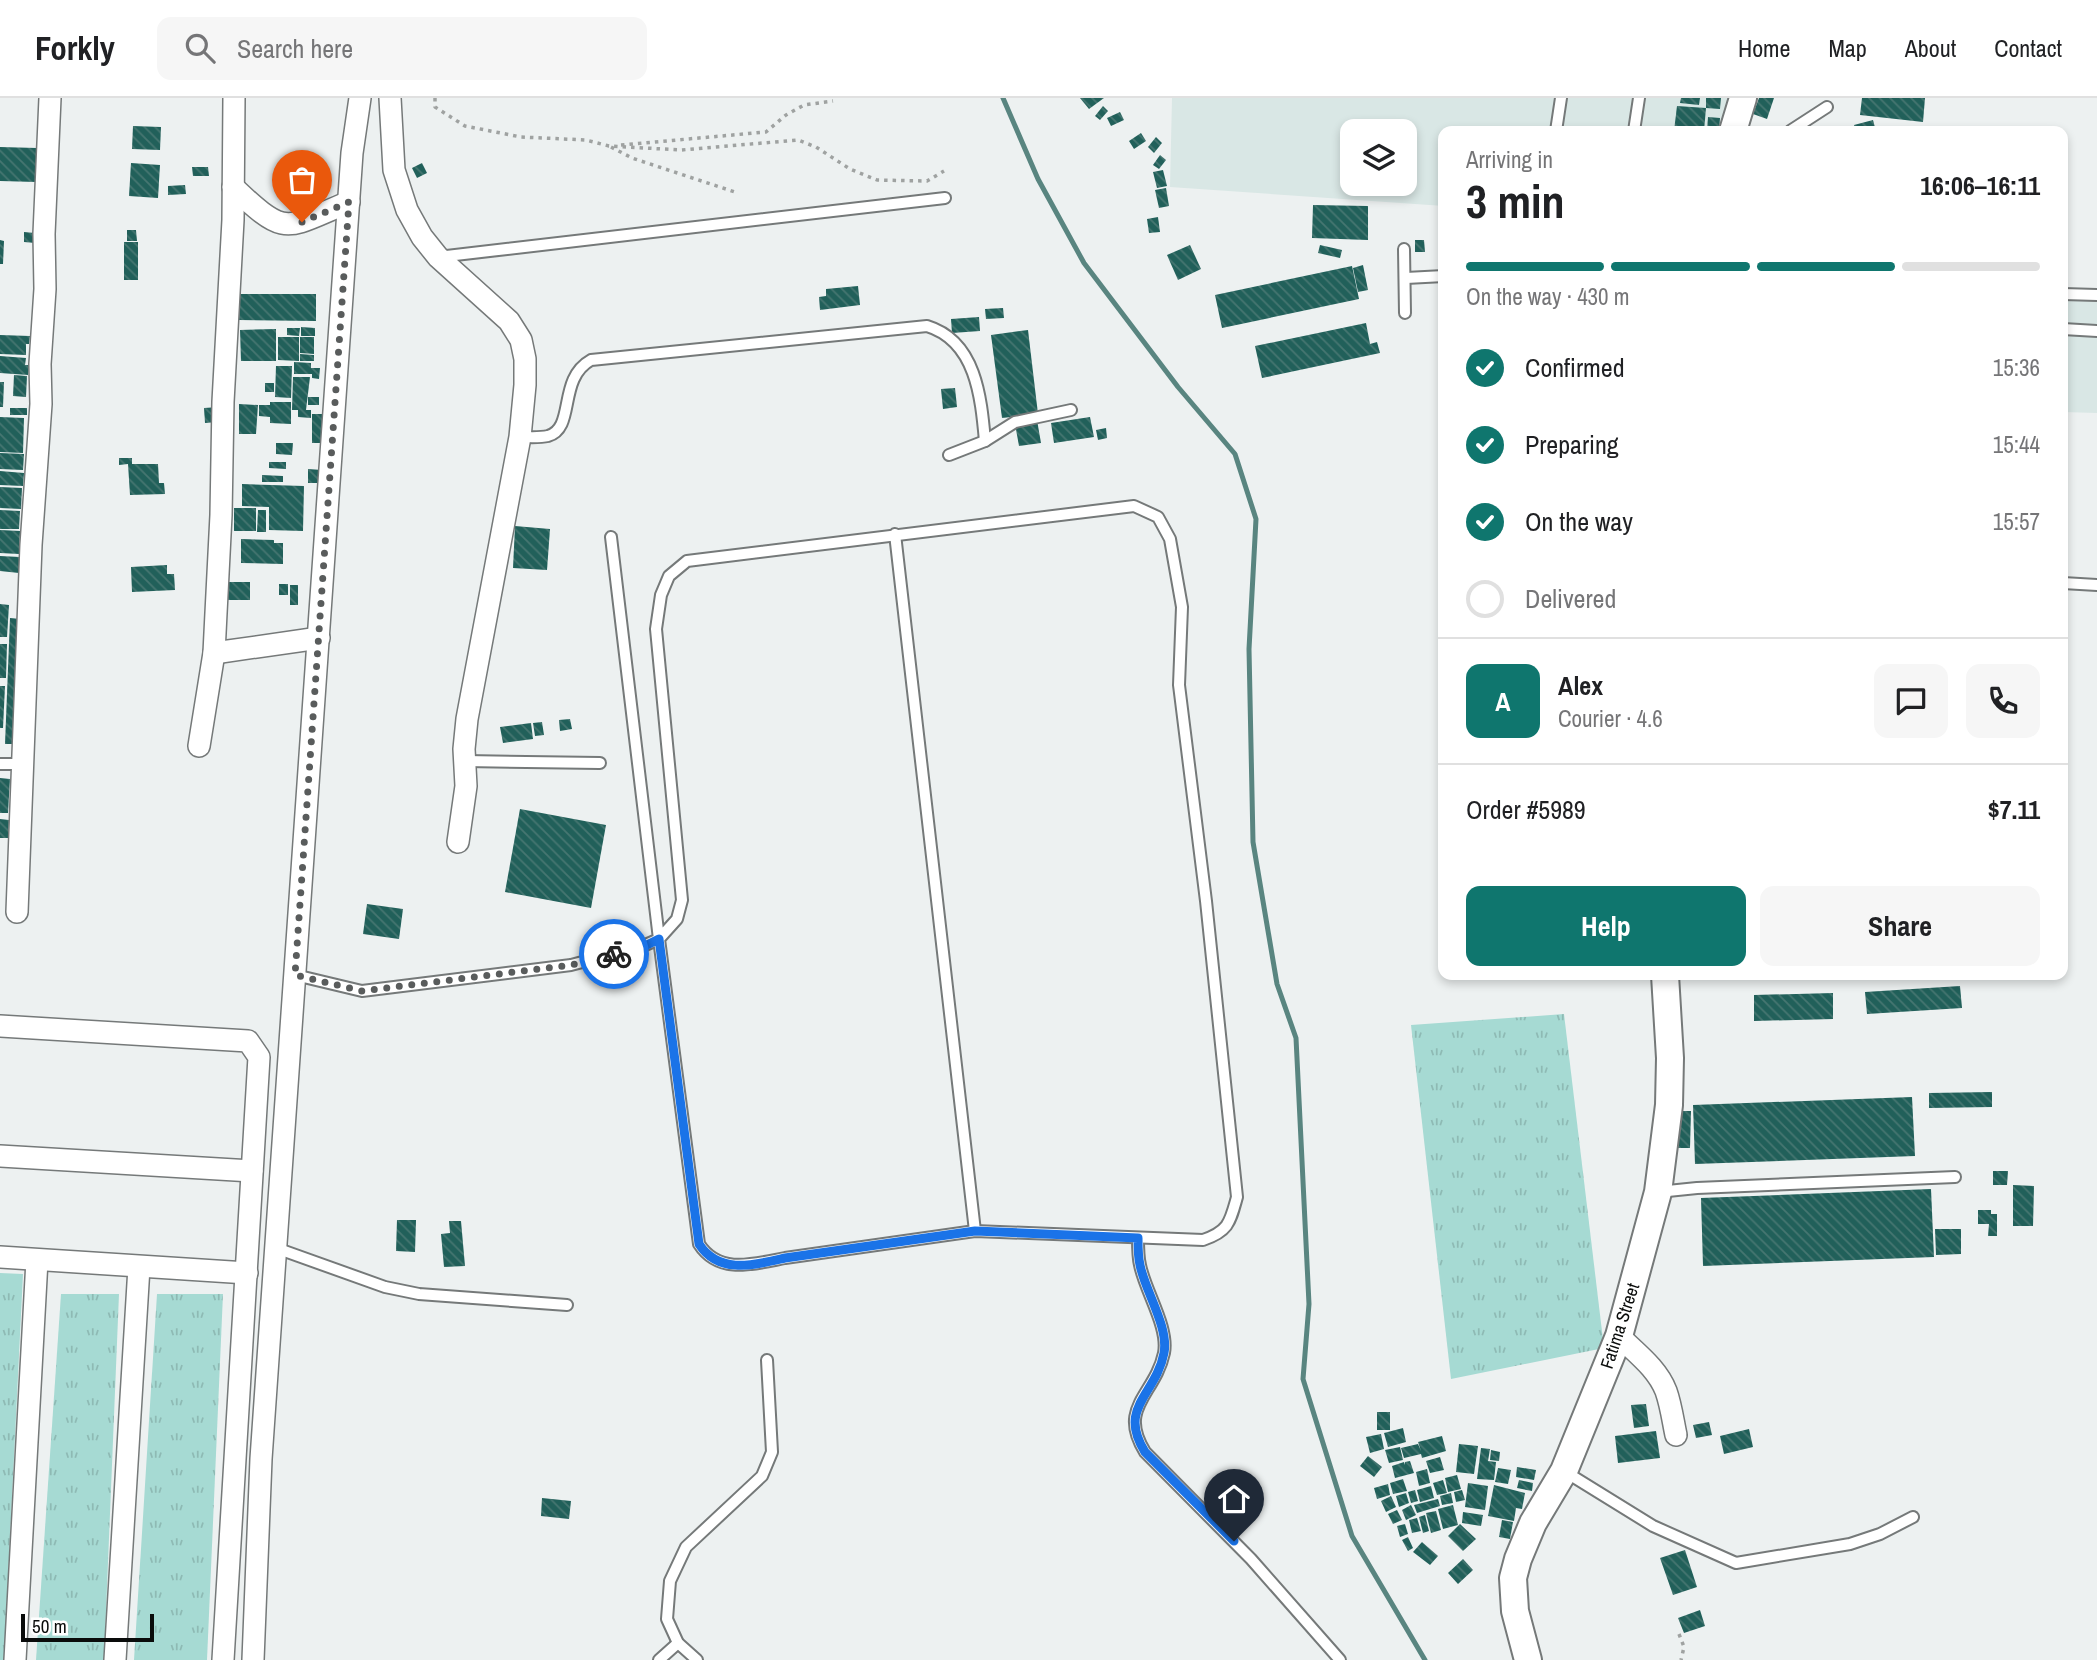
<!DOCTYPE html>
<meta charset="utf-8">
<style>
:root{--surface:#fff;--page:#f6f6f6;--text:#202124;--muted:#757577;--line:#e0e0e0;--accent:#0f766e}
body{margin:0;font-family:"Archivo Narrow",sans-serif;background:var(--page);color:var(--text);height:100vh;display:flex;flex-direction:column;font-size:26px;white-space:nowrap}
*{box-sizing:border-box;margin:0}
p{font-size:23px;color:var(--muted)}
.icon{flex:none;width:38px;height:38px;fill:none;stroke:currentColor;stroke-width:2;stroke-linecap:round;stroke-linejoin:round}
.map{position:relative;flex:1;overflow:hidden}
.sheet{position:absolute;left:1438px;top:28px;width:630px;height:854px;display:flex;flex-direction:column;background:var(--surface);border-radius:14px;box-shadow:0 4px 10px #0003}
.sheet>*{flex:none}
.controls{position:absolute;left:1340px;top:21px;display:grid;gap:14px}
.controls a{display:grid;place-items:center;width:77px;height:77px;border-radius:14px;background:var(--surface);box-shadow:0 4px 10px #0003;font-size:35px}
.scale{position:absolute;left:21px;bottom:18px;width:133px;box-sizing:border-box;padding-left:7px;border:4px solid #0a0c0b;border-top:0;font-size:19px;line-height:24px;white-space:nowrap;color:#0a0c0b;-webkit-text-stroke:5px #fff;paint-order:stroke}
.pin{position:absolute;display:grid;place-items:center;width:60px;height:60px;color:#fff;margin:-72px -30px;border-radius:50% 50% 50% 0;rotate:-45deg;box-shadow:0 0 7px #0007}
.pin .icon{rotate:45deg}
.courier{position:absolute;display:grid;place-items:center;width:70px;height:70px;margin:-35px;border:5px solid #1a73e8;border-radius:50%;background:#fff;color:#222;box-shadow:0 2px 9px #0007}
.headline em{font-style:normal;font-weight:700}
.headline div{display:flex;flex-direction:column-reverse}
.headline{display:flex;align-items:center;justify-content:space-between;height:119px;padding:0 28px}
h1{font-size:46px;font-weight:700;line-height:52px}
.bar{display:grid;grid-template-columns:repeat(4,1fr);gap:10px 7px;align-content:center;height:84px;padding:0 28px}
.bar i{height:9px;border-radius:5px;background:var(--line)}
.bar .active{background:var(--accent)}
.bar p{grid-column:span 4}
.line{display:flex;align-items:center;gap:18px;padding:0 28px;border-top:2px solid var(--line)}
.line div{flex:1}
.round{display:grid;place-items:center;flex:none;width:74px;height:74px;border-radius:14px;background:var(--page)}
ol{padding:0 28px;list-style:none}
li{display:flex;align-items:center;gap:21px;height:77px}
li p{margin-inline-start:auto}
li .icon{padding:7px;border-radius:50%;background:var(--accent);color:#fff;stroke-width:4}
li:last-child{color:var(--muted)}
li i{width:38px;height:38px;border:4px solid var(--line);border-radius:50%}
.cta{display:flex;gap:14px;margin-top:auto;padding:14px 28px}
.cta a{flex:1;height:80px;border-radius:14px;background:var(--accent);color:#fff;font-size:28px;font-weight:700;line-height:80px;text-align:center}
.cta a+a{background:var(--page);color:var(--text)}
header{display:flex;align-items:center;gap:42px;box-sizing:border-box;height:98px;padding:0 35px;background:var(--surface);border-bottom:2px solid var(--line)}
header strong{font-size:33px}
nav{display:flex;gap:38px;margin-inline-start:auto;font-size:24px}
.search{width:490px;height:63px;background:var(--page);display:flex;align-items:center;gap:18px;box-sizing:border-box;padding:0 24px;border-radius:14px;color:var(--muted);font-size:26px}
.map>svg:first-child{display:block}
.built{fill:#d9e7e5;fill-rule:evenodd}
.grass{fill:url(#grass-tufts)}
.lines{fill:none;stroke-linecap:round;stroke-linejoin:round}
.stream{stroke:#598580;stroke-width:5}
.building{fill:url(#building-back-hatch)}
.service-casing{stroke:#757979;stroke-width:14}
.minor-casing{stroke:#757979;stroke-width:24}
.tertiary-casing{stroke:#757979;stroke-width:30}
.path{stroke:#9fa2a1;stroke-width:3.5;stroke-dasharray:3.5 5;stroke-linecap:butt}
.service{stroke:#fff;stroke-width:10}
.minor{stroke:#fff;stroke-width:21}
.tertiary{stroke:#fff;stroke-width:26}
.done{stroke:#595c5c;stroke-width:7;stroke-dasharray:0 12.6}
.route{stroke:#1a73e8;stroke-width:9}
.labels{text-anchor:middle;stroke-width:7;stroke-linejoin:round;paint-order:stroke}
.street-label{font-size:18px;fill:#0a0c0b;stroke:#fff}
</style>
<header>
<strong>Forkly</strong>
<div class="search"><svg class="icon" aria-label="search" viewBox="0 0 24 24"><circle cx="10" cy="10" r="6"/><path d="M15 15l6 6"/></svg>Search here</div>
<nav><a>Home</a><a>Map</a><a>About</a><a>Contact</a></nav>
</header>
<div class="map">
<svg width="2097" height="1562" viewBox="0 0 2097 1562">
<defs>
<pattern id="grass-tufts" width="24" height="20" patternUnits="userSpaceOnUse" patternTransform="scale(1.75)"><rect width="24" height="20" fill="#a6dad3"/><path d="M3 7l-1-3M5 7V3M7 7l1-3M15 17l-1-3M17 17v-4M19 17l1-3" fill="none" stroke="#8ebab4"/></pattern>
<pattern id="building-back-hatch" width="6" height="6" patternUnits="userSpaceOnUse" patternTransform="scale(1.75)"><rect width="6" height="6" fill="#21605a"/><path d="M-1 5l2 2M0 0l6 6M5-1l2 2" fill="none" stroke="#467671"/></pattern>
</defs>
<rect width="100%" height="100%" fill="#edf1f1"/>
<g class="built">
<path d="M1172,0H1730L1722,33H1444V108L1170,89ZM1353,33H1405V86H1353Z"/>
<polygon points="2063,193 2097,195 2097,315 2063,314"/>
</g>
<g class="grass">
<polygon points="1564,916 1604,1250 1451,1281 1411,927"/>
<polygon points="0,1175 23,1176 4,1562 0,1562"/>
<polygon points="61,1196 119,1196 104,1562 36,1562"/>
<polygon points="157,1196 223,1196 207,1562 134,1562"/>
</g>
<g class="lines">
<polyline class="stream" points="1003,0 1038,81 1084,165 1178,289 1235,356 1256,421 1249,551 1253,744 1277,886 1296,940 1309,1206 1303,1281 1352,1438 1425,1562"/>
</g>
<g class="building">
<polygon points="1080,0 1104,0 1089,11"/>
<polygon points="1681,0 1700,0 1699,7 1680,5"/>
<polygon points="1706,0 1721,0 1720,11 1706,10"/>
<polygon points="1759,0 1774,0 1767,21 1753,16"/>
<polygon points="1862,0 1925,0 1923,24 1860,17"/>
<polygon points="1103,8 1108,13 1100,22 1095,18"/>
<polygon points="1677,8 1706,10 1704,33 1674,33"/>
<polygon points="1120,14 1124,22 1111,28 1107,20"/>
<polygon points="1708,19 1720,20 1719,33 1707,33"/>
<polygon points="1873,22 1876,33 1855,33 1854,27"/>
<polygon points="133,28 161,29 160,52 132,51"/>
<polygon points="1141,35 1146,43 1134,51 1129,43"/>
<polygon points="1156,39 1162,45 1154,55 1148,49"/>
<polygon points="0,49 37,50 36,84 0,83"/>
<polygon points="1160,57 1166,62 1159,71 1153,67"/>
<polygon points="131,65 160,67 158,100 129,98"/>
<polygon points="422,65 427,75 417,80 412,70"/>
<polygon points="192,69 208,69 209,78 193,78"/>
<polygon points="1163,72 1167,88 1157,90 1153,74"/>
<polygon points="185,87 186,96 168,97 168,88"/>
<polygon points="1166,90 1169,108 1159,110 1155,92"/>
<polygon points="1313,107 1368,108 1368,142 1312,140"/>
<polygon points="1158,119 1160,134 1149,135 1147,121"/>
<polygon points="127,132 136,132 137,143 127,143"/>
<polygon points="24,134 35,135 35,145 24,144"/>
<polygon points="0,142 4,143 3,166 0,166"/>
<polygon points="1415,142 1424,142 1425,154 1415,154"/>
<rect x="124" y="144" width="14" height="38"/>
<polygon points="1190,147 1201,171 1178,182 1167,157"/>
<polygon points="1320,147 1342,152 1340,160 1318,155"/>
<polygon points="1363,167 1368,192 1358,194 1353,170"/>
<polygon points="1352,168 1359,201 1222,230 1215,197"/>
<polygon points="858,188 860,207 820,212 819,199 826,198 826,191"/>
<polygon points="240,196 316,196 316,223 239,222"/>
<polygon points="1003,210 1004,220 986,221 985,211"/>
<polygon points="979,219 980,233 952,235 951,221"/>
<polygon points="1366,225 1370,246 1377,244 1380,255 1262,280 1255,248"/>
<polygon points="301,229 315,230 315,238 301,238"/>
<polygon points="287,230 300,230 299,238 287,237"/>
<polygon points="276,231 276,263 241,263 240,232"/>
<polygon points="1028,232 1038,316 1002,320 991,237"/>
<polygon points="0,237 30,238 29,246 26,246 26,257 0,256"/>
<polygon points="278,239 299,239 299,263 278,262"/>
<polygon points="300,239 314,239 314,256 300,255"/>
<polygon points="300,256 314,257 314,263 300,263"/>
<polygon points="0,258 26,260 25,267 29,267 28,277 0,275"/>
<polygon points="294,264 311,265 311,270 320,270 319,281 312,280 312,276 294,276"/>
<polygon points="276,268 292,268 291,300 275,299"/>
<polygon points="14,277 27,278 26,299 13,298"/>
<polygon points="293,279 310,279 306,312 311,312 311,320 298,319 298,312 292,312"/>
<polygon points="0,284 4,284 3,309 0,309"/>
<rect x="265" y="285" width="9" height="9"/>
<polygon points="955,290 957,309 943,311 941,291"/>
<rect x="308" y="299" width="11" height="8"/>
<polygon points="270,304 291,304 291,326 270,325 270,319 259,318 259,307 270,307"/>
<polygon points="239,306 258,307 256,336 239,336"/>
<polygon points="219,309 219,324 205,325 204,310"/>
<rect x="10" y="310" width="17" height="7"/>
<polygon points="312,316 325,316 324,345 312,345"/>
<polygon points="0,319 24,320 23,355 0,354"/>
<polygon points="1090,319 1094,339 1054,345 1051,325"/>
<polygon points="1037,322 1041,345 1019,348 1015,326"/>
<polygon points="1106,330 1107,340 1098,342 1096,332"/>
<polygon points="276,345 293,345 292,357 276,356"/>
<polygon points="0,355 24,356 23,372 0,371"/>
<polygon points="119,360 132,360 132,366 158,366 159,385 164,385 165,396 130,397 128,366 119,367"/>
<polygon points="269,364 286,364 286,371 269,370"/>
<polygon points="308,371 322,372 322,385 308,385"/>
<polygon points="0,373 24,375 23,388 0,387"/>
<polygon points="262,377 283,378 283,384 262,384"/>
<polygon points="242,386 304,388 303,433 269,432 269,409 242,408"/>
<polygon points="0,389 22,390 21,411 0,410"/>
<rect x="234" y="410" width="22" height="23"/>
<polygon points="0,412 20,413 19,431 0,431"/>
<polygon points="258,412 266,412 266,434 257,434"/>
<polygon points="515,428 550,431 547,472 513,470"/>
<polygon points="0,432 20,433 19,456 0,455"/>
<polygon points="241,441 274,442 274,445 283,445 283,466 241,465"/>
<polygon points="0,458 20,459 19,475 0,473"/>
<polygon points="167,467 167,476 174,476 175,492 132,494 131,469"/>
<rect x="226" y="484" width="24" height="18"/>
<rect x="279" y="486" width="9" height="11"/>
<rect x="290" y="487" width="8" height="20"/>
<polygon points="0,506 9,507 7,539 0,539"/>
<polygon points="10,520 21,521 16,646 5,646"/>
<polygon points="0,546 7,546 6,580 0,580"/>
<polygon points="0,588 5,588 3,630 0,630"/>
<polygon points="570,621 572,631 560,633 559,622"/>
<polygon points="542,624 544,637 535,638 533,625"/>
<polygon points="531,625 533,641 503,645 500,629"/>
<polygon points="0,680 10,681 8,715 0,715"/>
<polygon points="520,711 606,727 591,810 505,794"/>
<polygon points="0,721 9,722 8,740 0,740"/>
<polygon points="367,806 403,811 399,841 363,836"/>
<polygon points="1960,888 1962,910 1867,916 1865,894"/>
<polygon points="1833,895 1833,921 1754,923 1754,897"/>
<polygon points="1992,994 1992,1009 1929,1010 1929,995"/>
<polygon points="1912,999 1915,1058 1695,1066 1693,1007"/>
<polygon points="1672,1013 1691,1013 1690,1050 1672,1050"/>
<polygon points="1993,1073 2008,1073 2007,1087 1993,1087"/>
<polygon points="2013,1087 2034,1088 2033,1128 2013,1128"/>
<polygon points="1931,1091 1934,1159 1703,1168 1701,1100"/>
<polygon points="1978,1112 1991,1112 1991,1116 1997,1116 1997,1138 1988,1138 1989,1126 1978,1126"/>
<polygon points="397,1122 416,1122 415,1154 396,1153"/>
<polygon points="449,1123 461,1123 465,1168 444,1169 441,1136 450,1135"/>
<polygon points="1935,1131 1961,1131 1961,1156 1936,1157"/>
<polygon points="1646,1306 1649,1328 1634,1330 1631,1307"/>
<rect x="1377" y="1314" width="13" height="18"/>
<polygon points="1709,1324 1712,1337 1696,1340 1693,1327"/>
<polygon points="1403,1330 1406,1344 1388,1349 1384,1335"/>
<polygon points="1749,1331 1753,1349 1724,1356 1720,1338"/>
<polygon points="1656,1333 1660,1360 1618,1365 1615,1338"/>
<polygon points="1381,1336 1384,1351 1370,1355 1366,1339"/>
<polygon points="1442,1338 1446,1353 1422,1360 1421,1356 1404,1360 1401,1350 1418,1346 1421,1353 1418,1344"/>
<polygon points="1459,1346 1478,1348 1474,1376 1456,1374"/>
<polygon points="1400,1349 1403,1362 1389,1365 1385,1352"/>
<polygon points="1481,1350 1490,1351 1488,1363 1496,1364 1494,1382 1477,1381"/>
<polygon points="1491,1352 1500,1354 1499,1363 1490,1362"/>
<polygon points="1368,1358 1382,1369 1374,1379 1360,1368"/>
<polygon points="1440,1359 1444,1372 1430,1375 1426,1363"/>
<polygon points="1410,1363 1414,1375 1395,1380 1392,1368 1404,1364 1405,1367 1405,1364"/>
<polygon points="1517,1369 1536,1372 1534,1382 1516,1379"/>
<polygon points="1498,1370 1511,1372 1508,1386 1495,1384"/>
<polygon points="1427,1371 1430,1385 1419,1388 1416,1374"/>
<polygon points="1457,1377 1461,1391 1448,1394 1445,1380"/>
<polygon points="1403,1381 1407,1393 1393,1396 1390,1385"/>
<polygon points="1443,1382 1447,1395 1437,1397 1433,1385"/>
<polygon points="1519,1382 1533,1385 1532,1393 1517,1390"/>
<polygon points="1468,1385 1488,1388 1485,1412 1465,1409"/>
<polygon points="1388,1386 1390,1397 1377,1401 1374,1390"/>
<polygon points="1494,1387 1525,1395 1522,1411 1516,1410 1514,1423 1488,1418"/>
<polygon points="1431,1388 1434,1400 1420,1404 1417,1392"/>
<polygon points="1415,1392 1418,1403 1411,1405 1408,1394"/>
<polygon points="1462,1392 1465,1402 1456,1404 1454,1394"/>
<polygon points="1406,1395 1409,1405 1399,1409 1396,1398"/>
<polygon points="1451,1395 1453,1405 1442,1407 1440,1398"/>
<polygon points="1391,1398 1396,1409 1386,1414 1381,1403"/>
<polygon points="542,1400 571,1403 569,1421 541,1418"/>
<polygon points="1438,1401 1440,1408 1417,1415 1414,1407"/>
<polygon points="1411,1407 1416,1417 1406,1422 1402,1412"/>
<polygon points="1453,1407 1458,1427 1443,1431 1438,1411"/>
<polygon points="1397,1412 1402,1422 1393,1426 1388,1416"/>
<polygon points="1436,1413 1441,1432 1431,1435 1426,1415"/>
<polygon points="1463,1414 1483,1417 1481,1428 1462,1425"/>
<polygon points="1425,1417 1429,1433 1423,1435 1419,1419"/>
<polygon points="1417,1420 1421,1433 1412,1435 1409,1422"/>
<polygon points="1502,1422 1513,1424 1510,1441 1499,1439"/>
<polygon points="1405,1426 1408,1436 1400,1439 1397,1428"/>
<polygon points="1460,1426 1476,1441 1463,1453 1448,1438"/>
<polygon points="1408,1439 1413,1450 1408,1453 1402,1442"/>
<polygon points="1422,1444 1438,1458 1430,1467 1413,1454"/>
<polygon points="1685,1452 1697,1489 1673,1497 1660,1460"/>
<polygon points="1463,1461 1473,1472 1458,1486 1448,1475"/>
<polygon points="1700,1512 1705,1528 1684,1535 1678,1520"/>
</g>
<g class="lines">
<g class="service-casing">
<g id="service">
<polyline points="1556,33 1561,0"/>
<polyline points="1634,33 1639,0"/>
<polyline points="1790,33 1827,9"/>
<polyline points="1404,151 1405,215"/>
<polyline points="438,159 945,100"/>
<polyline points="1406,180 1444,178"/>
<polyline points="2063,196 2097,197"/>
<polyline points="2063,231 2097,233"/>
<path d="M520,339C529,339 539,340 548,338C576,330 557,281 591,262L927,228C976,243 981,299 985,343"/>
<polyline points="949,357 985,343 1015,324 1071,312"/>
<polyline points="895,436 975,1133"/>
<polyline points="2063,485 2097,487"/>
<polyline points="465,663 600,665"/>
<polyline points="0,666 23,666"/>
<path d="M295,877L362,893L571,867L643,848L659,841L677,821L682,802L656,531L661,497L669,478L687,463L1134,408L1158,419L1170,441L1182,509L1179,587L1206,803L1237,1099C1230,1124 1229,1133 1203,1142L975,1133L785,1160C754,1166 719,1177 699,1146L659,841L611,439"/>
<polyline points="1658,1094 1697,1090 1955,1079"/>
<path d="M1138,1140C1138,1149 1138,1159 1140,1167C1145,1193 1169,1229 1164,1255C1155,1297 1117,1309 1145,1354L1251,1461L1340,1562"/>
<polyline points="276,1150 385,1189 419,1196 567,1207"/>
<polyline points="1564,1373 1653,1428 1736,1465 1850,1446 1880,1436 1913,1419"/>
<polyline points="659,1562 678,1545"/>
<polyline points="697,1562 678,1545 667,1521 670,1483 686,1449 762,1378 772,1354 767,1262"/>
</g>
</g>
<g class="minor-casing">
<g id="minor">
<polyline points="390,0 394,72 407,112 422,139 438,159 509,223 521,242 525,261 525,287 520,339 467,621 464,651 466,688 458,744"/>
<path d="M233,89C287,140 284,131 349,104"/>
<polyline points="214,555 319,540"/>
<polyline points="199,648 214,555 216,515 221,417 223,304 233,122 234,0"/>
<polyline points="17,814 31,447 41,306 40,266 45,191 44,136 50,0"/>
<polyline points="0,928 248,943 259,959 223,1562"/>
<polyline points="0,1058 252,1073"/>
<polyline points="0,1159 247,1175"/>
<path d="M1619,1238C1636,1255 1657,1270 1666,1293C1671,1307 1673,1323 1676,1337"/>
<polyline points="15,1562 37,1162"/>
<polyline points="115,1562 139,1169"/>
<polyline points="253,1562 261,1361 352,55 360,0"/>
</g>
</g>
<g class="tertiary-casing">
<g id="tertiary">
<polyline points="1733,33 1743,0"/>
<polyline points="1528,1562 1515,1513 1513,1480 1518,1461 1533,1425 1564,1373 1619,1238 1658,1094 1669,1007 1670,960 1665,877"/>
</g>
</g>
<g class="path">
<polyline points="435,0 435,9 465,28 521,39 586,42 609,48 681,52 798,42 816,49 850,71 877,82 927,83 944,73"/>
<polyline points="621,47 766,34 786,17 804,7 833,3"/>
<polyline points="611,49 632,60 738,95"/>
<polyline points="1679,1536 1684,1549 1681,1562"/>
</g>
<use href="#service" class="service"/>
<use href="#minor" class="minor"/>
<use href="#tertiary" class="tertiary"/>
</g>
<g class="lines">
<polyline class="done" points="302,124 349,104 295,877 362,893 571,867 614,856"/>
<path class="route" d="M614,856L643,849L659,841L699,1146C719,1177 754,1167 785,1160L975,1133L1138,1140C1138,1149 1138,1159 1140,1167C1145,1193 1169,1229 1164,1255C1156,1297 1117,1309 1145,1354L1234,1443"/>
</g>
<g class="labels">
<g class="street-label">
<text transform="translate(1620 1228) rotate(-72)" y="6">Fatima Street</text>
</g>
</g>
</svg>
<div class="controls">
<a><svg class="icon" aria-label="layers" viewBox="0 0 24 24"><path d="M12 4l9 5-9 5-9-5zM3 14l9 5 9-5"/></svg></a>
</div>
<div class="scale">50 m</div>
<div class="pin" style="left:302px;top:124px;background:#ea580c"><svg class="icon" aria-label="bag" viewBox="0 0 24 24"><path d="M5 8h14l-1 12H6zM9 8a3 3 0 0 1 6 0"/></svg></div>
<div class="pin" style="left:1234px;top:1443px;background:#1f2937"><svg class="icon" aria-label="home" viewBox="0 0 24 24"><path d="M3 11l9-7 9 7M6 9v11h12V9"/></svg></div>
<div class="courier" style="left:614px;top:856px"><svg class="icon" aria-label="bike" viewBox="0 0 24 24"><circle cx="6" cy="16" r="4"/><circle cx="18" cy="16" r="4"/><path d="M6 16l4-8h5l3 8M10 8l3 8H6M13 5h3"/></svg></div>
<section class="sheet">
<div class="headline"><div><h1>3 min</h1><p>Arriving in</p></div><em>16:06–16:11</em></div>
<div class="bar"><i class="active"></i><i class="active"></i><i class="active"></i><i></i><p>On the way · 430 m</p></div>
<ol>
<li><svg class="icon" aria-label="check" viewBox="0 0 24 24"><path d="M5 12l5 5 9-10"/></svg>Confirmed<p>15:36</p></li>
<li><svg class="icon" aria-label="check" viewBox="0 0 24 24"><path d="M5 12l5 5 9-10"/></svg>Preparing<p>15:44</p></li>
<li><svg class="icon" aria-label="check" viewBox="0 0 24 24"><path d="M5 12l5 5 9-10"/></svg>On the way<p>15:57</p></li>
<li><i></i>Delivered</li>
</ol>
<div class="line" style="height:126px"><b class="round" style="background:var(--accent);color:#fff">A</b><div><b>Alex</b><p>Courier · 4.6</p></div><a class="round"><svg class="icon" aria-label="chat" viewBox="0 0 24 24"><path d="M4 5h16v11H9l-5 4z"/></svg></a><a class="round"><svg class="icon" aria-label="phone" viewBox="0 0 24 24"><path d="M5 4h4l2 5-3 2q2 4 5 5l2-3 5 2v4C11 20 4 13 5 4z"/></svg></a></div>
<div class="line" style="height:91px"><div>Order #5989</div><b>$7.11</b></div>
<div class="cta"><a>Help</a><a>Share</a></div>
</section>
</div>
